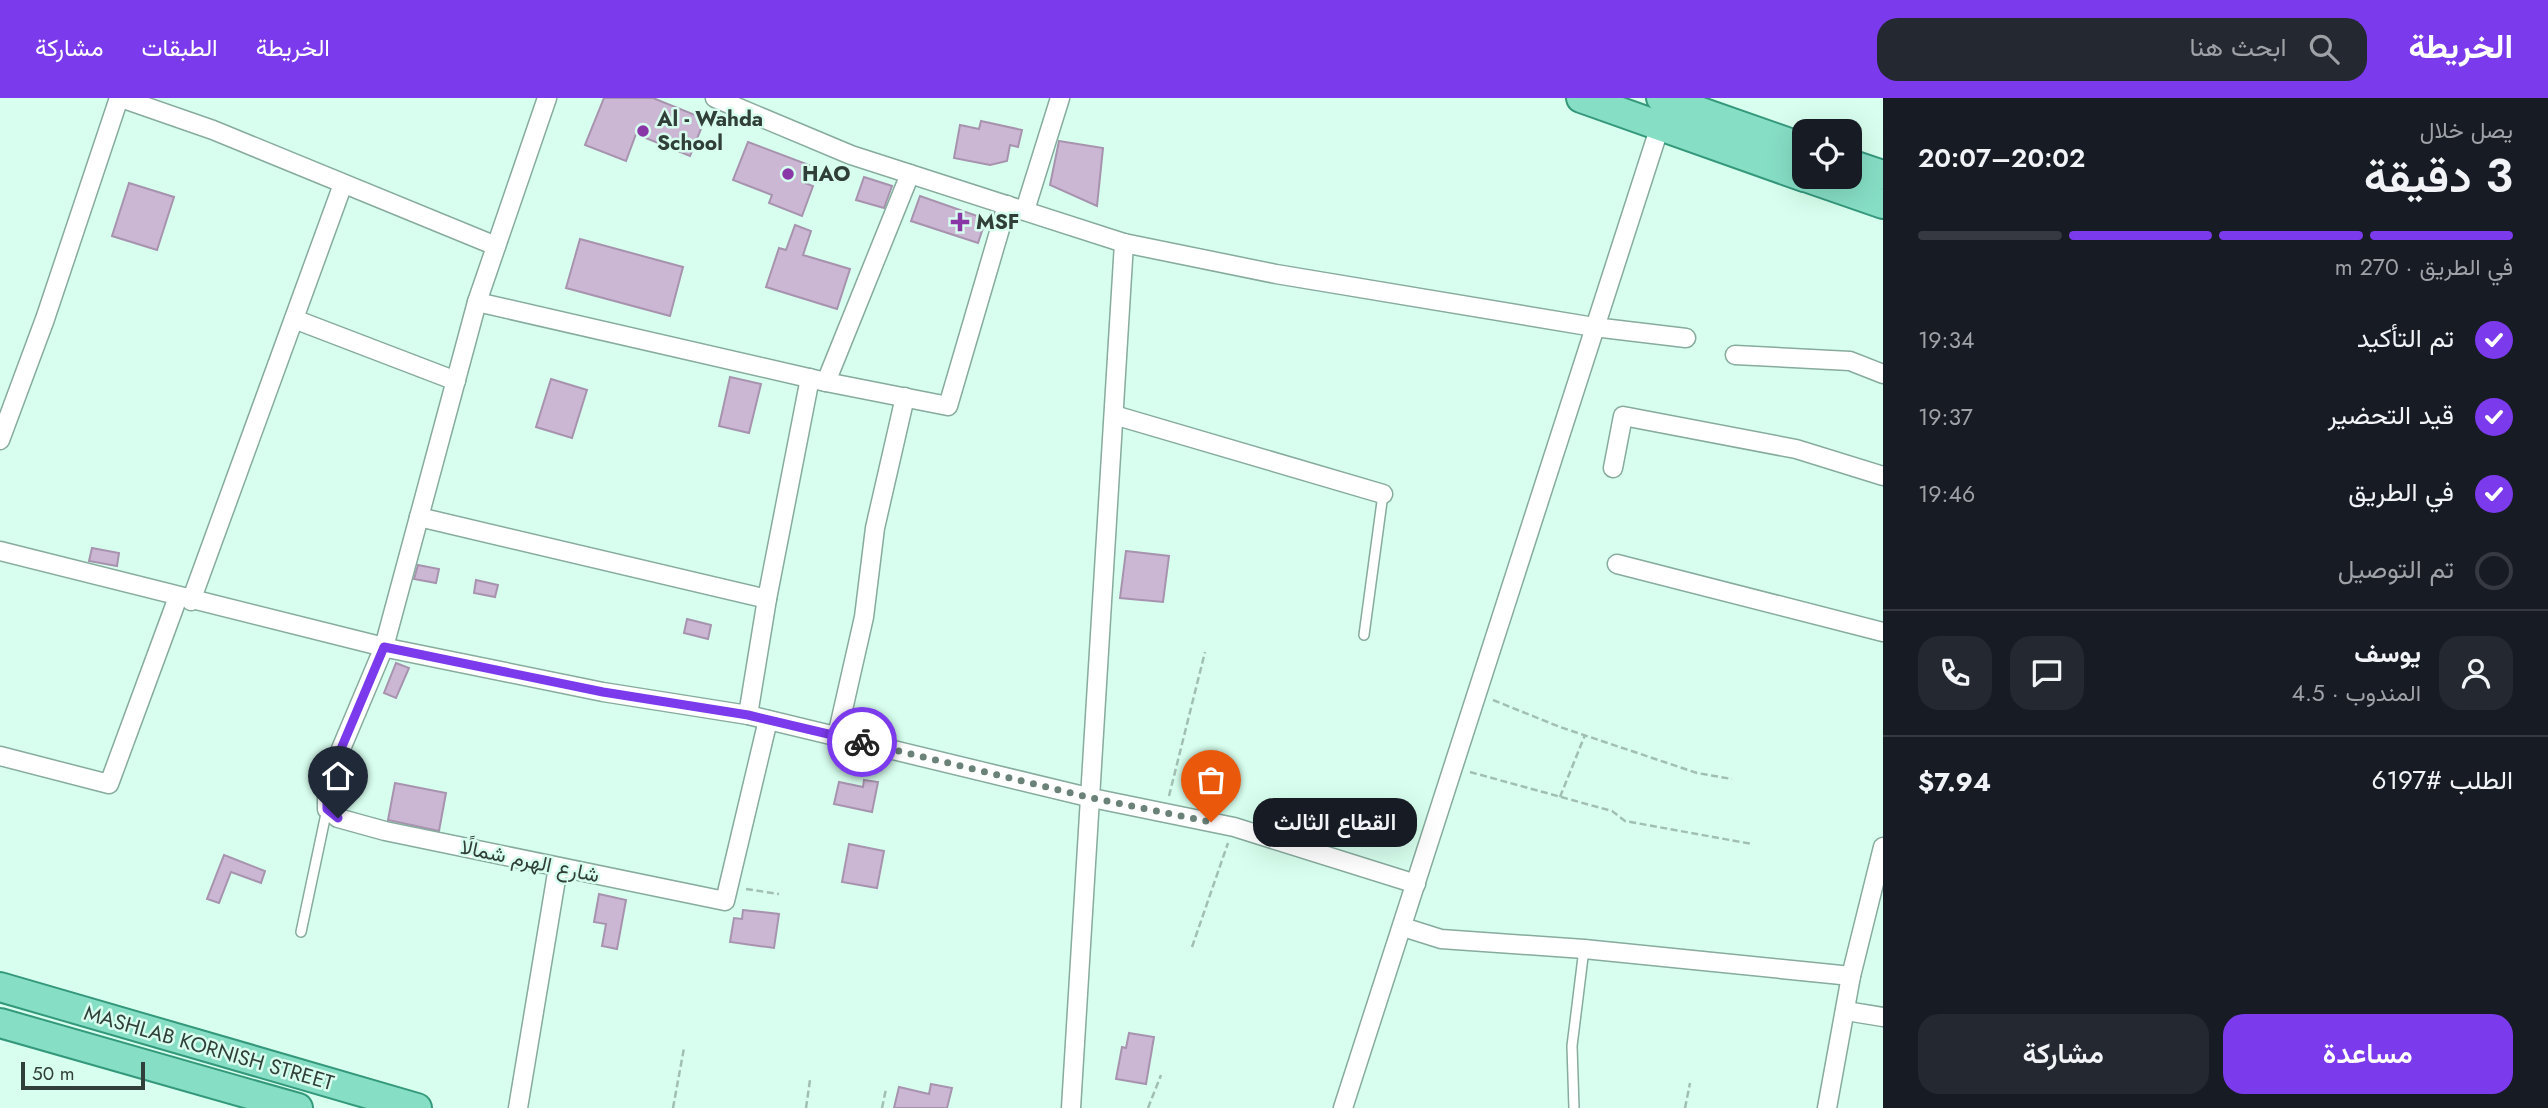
<!DOCTYPE html>
<html lang="ar">
<meta charset="utf-8">
<style>
:root{--surface:#171b24;--page:#242831;--text:#f1f3f6;--muted:#9ea1a6;--line:#363941;--accent:#7c3aed}
body{margin:0;font-family:Jost,Vazirmatn,sans-serif;background:var(--page);color:var(--text);direction:rtl;height:100vh;display:flex;flex-direction:column;font-size:26px;white-space:nowrap}
*{box-sizing:border-box;margin:0}
p{font-size:23px;color:var(--muted)}
.icon{flex:none;width:38px;height:38px;fill:none;stroke:currentColor;stroke-width:2;stroke-linecap:round;stroke-linejoin:round}
.map{position:relative;flex:1;overflow:hidden;direction:ltr}
.sheet{display:flex;flex-direction:column;background:var(--surface);width:665px}
.sheet>*{flex:none}
.tools{position:absolute;left:1792px;top:21px;display:grid;gap:14px}
.tools a{display:grid;place-items:center;width:70px;height:70px;border-radius:14px;background:var(--surface);box-shadow:0 7px 28px #0002;font-size:35px}
.scale{position:absolute;left:21px;bottom:18px;width:124px;box-sizing:border-box;padding-left:7px;border:4px solid #303f39;border-top:0;font-size:19px;line-height:24px;white-space:nowrap;color:#303f39;-webkit-text-stroke:5px #d7feee;paint-order:stroke}
.pin{position:absolute;display:grid;place-items:center;width:60px;height:60px;color:#fff;margin:-72px -30px;border-radius:50% 50% 50% 0;rotate:-45deg;box-shadow:0 0 7px #0007}
.pin .icon{rotate:45deg}
.courier{position:absolute;display:grid;place-items:center;width:70px;height:70px;margin:-35px;border:5px solid #7c3aed;border-radius:50%;background:#fff;color:#222;box-shadow:0 2px 9px #0007}
.bubble{position:absolute;height:49px;border-radius:21px;background:var(--surface);box-shadow:0 7px 28px #0002;font-size:23px;font-weight:600;line-height:49px;text-align:center;direction:rtl}
.headline em{font-style:normal;font-weight:600}
.headline div{display:flex;flex-direction:column-reverse}
.headline{display:flex;align-items:center;justify-content:space-between;height:119px;padding:0 35px}
h1{font-size:46px;font-weight:600;line-height:52px}
.bar{display:grid;grid-template-columns:repeat(4,1fr);gap:10px 7px;align-content:center;height:84px;padding:0 35px}
.bar i{height:9px;border-radius:5px;background:var(--line)}
.bar .selected{background:var(--accent)}
.bar p{grid-column:span 4}
.line{display:flex;align-items:center;gap:18px;padding:0 35px;border-top:2px solid var(--line)}
.line div{flex:1}
.round{display:grid;place-items:center;flex:none;width:74px;height:74px;border-radius:21px;background:var(--page)}
ol{padding:0 35px;list-style:none}
li{display:flex;align-items:center;gap:21px;height:77px}
li p{margin-inline-start:auto}
li .icon{padding:7px;border-radius:50%;background:var(--accent);color:#fff;stroke-width:4}
li:last-child{color:var(--muted)}
li i{width:38px;height:38px;border:4px solid var(--line);border-radius:50%}
.primary-button{display:flex;gap:14px;margin-top:auto;padding:14px 35px}
.primary-button a{flex:1;height:80px;border-radius:21px;background:var(--accent);color:#fff;font-size:28px;font-weight:600;line-height:80px;text-align:center}
.primary-button a+a{background:var(--page);color:var(--text)}
header{display:flex;align-items:center;gap:42px;box-sizing:border-box;height:98px;padding:0 35px;background:var(--accent);color:#fff}
header strong{font-size:33px}
nav{display:flex;gap:38px;margin-inline-start:auto;font-size:24px}
.search{width:490px;height:63px;background:var(--page);display:flex;align-items:center;gap:18px;box-sizing:border-box;padding:0 24px;border-radius:21px;color:var(--muted);font-size:26px}
main{display:flex;flex:1;min-height:0}
.map>svg:first-child{display:block}
.building{fill:#cbb7d3;stroke:#a793ae;stroke-width:2}
.lines{fill:none;stroke-linecap:round;stroke-linejoin:round}
.service-casing{stroke:#87ab9d;stroke-width:12}
.minor-casing{stroke:#87ab9d;stroke-width:21}
.primary-casing{stroke:#34987b;stroke-width:32}
.path{stroke:#a1c0b3;stroke-width:2.5;stroke-dasharray:7 3.5;stroke-linecap:butt}
.service{stroke:#fff;stroke-width:9}
.minor{stroke:#fff;stroke-width:18}
.primary{stroke:#86dec5;stroke-width:28}
.done{stroke:#6a8278;stroke-width:7;stroke-dasharray:0 12.6}
.route{stroke:#7c3aed;stroke-width:9}
.poi-dot{fill:#8937a6;stroke:#d7feee;stroke-width:2.5}
.labels{text-anchor:middle;stroke-width:5;stroke-linejoin:round;paint-order:stroke}
.poi-label{font-size:21px;font-weight:bold;fill:#303f39;stroke:#d7feee;text-anchor:start}
.street-label{font-size:21px;fill:#303f39;stroke:#d7feee}
</style>
<header>
<strong>الخريطة</strong>
<div class="search"><svg class="icon" aria-label="search" viewBox="0 0 24 24"><circle cx="10" cy="10" r="6"/><path d="M15 15l6 6"/></svg>ابحث هنا</div>
<nav><a>الخريطة</a><a>الطبقات</a><a>مشاركة</a></nav>
</header>
<main>
<section class="sheet">
<div class="headline"><div><h1>3 دقيقة</h1><p>يصل خلال</p></div><em>20:02–20:07</em></div>
<div class="bar"><i class="selected"></i><i class="selected"></i><i class="selected"></i><i></i><p>في الطريق · 270 m</p></div>
<ol>
<li><svg class="icon" aria-label="check" viewBox="0 0 24 24"><path d="M5 12l5 5 9-10"/></svg>تم التأكيد<p>19:34</p></li>
<li><svg class="icon" aria-label="check" viewBox="0 0 24 24"><path d="M5 12l5 5 9-10"/></svg>قيد التحضير<p>19:37</p></li>
<li><svg class="icon" aria-label="check" viewBox="0 0 24 24"><path d="M5 12l5 5 9-10"/></svg>في الطريق<p>19:46</p></li>
<li><i></i>تم التوصيل</li>
</ol>
<div class="line" style="height:126px"><a class="round"><svg class="icon" aria-label="person" viewBox="0 0 24 24"><circle cx="12" cy="8" r="4"/><path d="M4 21q1-7 8-7t8 7"/></svg></a><div><b>يوسف</b><p>المندوب · 4.5</p></div><a class="round"><svg class="icon" aria-label="chat" viewBox="0 0 24 24"><path d="M4 5h16v11H9l-5 4z"/></svg></a><a class="round"><svg class="icon" aria-label="phone" viewBox="0 0 24 24"><path d="M5 4h4l2 5-3 2q2 4 5 5l2-3 5 2v4C11 20 4 13 5 4z"/></svg></a></div>
<div class="line" style="height:91px"><div>الطلب #6197</div><b>$7.94</b></div>
<div class="primary-button"><a>مساعدة</a><a>مشاركة</a></div>
</section>
<div class="map">
<svg width="1883" height="1010" viewBox="0 0 1883 1010">
<rect width="100%" height="100%" fill="#d7feee"/>
<g class="building">
<polygon points="604,0 653,0 705,21 690,58 636,36 626,63 585,47"/>
<polygon points="981,23 1022,32 1018,49 1010,47 1007,63 990,67 954,60 960,27 979,31"/>
<polygon points="1059,43 1103,50 1097,108 1050,87"/>
<polygon points="748,44 809,67 802,84 813,88 802,118 769,105 772,97 733,82"/>
<polygon points="864,79 892,88 884,110 856,102"/>
<polygon points="129,85 174,99 157,152 112,138"/>
<polygon points="920,98 986,121 978,145 911,123"/>
<polygon points="795,127 811,133 803,157 850,171 837,211 766,189 779,150 786,152"/>
<polygon points="580,141 683,169 670,218 566,190"/>
<polygon points="730,279 761,286 749,335 719,328"/>
<polygon points="551,281 587,292 572,340 536,329"/>
<polygon points="92,450 119,455 117,468 89,463"/>
<polygon points="1126,453 1169,458 1163,504 1120,500"/>
<polygon points="418,467 439,471 436,485 414,481"/>
<polygon points="476,482 498,487 495,499 474,495"/>
<polygon points="687,521 711,527 708,541 684,535"/>
<polygon points="396,565 409,570 396,600 384,595"/>
<polygon points="864,682 878,684 872,714 834,706 839,684 863,689"/>
<polygon points="395,685 446,695 439,733 388,722"/>
<polygon points="849,746 884,753 877,790 842,784"/>
<polygon points="224,757 265,773 261,785 231,774 219,805 207,801"/>
<polygon points="599,796 626,802 617,851 602,848 606,826 594,824"/>
<polygon points="743,812 779,816 774,850 730,844 734,820 742,821"/>
<polygon points="1129,935 1154,939 1146,986 1116,981 1122,949 1126,950"/>
<polygon points="931,986 952,990 947,1010 894,1010 899,989 929,996"/>
</g>
<g class="lines">
<g class="service-casing">
<g id="service">
<polyline points="1364,537 1383,396"/>
<polyline points="301,834 327,711"/>
<polyline points="1574,1010 1572,948 1584,851"/>
</g>
</g>
<g class="minor-casing">
<g id="minor">
<polyline points="121,0 213,32 496,148"/>
<polyline points="547,0 477,204 384,549 327,684 327,711 338,720 385,733 725,803 768,622"/>
<polyline points="715,0 851,57 1124,145 1276,176 1594,229 1686,240"/>
<polyline points="1025,112 1060,0"/>
<polyline points="477,204 826,284 948,308 1007,107"/>
<polyline points="294,221 456,283"/>
<polyline points="1735,257 1850,263 1883,276"/>
<polyline points="826,284 910,76"/>
<polyline points="1114,317 1383,396"/>
<polyline points="0,342 45,221 119,0"/>
<polyline points="1613,370 1623,318 1796,351 1883,378"/>
<polyline points="419,419 767,501"/>
<polyline points="0,453 392,551 603,594 748,617 1092,700 1234,729 1416,786"/>
<polyline points="1617,466 1883,534"/>
<polyline points="191,503 343,86"/>
<polyline points="748,617 767,501 810,280"/>
<polyline points="837,638 864,519 875,430 905,299"/>
<polyline points="0,658 109,686 178,499"/>
<polyline points="1403,829 1441,841 1584,851 1851,878"/>
<polyline points="1846,913 1883,919"/>
<polyline points="518,1010 558,769"/>
<polyline points="1071,1010 1124,145"/>
<polyline points="1343,1010 1660,28"/>
<polyline points="1827,1010 1851,878 1883,749"/>
</g>
</g>
<g class="primary-casing">
<g id="primary">
<polyline points="1581,0 1804,79"/>
<polyline points="1661,0 1804,50"/>
<polyline points="1850,66 1883,77"/>
<polyline points="1805,79 1883,106"/>
<polyline points="0,889 417,1010"/>
<polyline points="0,925 298,1010"/>
</g>
</g>
<g class="path">
<polyline points="1493,602 1560,629 1697,675 1732,681"/>
<polyline points="1470,674 1612,713 1625,723 1752,746"/>
<polyline points="1169,698 1205,554"/>
<polyline points="1560,699 1585,637"/>
<polyline points="746,791 779,796"/>
<polyline points="1192,849 1228,745"/>
<polyline points="673,1010 684,950"/>
<polyline points="806,1010 810,982"/>
<polyline points="882,1010 886,991"/>
<polyline points="1148,1010 1161,977"/>
<polyline points="1685,1010 1690,985"/>
</g>
<use href="#service" class="service"/>
<use href="#minor" class="minor"/>
<use href="#primary" class="primary"/>
</g>
<g class="lines">
<polyline class="done" points="862,644 1092,700 1211,724"/>
<polyline class="route" points="338,720 327,711 327,684 384,549 603,594 748,617 862,644"/>
</g>
<g class="poi-dot">
<circle cx="643" cy="33" r="7"/>
<circle cx="788" cy="76" r="7"/>
<path d="M956.5 113.5h7v7h7v7h-7v7h-7v-7h-7v-7h7z"/>
</g>
<g class="labels">
<g class="poi-label">
<text x="657" y="28">Al - Wahda<tspan x="657" dy="24">School</tspan></text>
<text x="802" y="83">HAO</text>
<text x="976" y="131">MSF</text>
</g>
<g class="street-label">
<text transform="translate(530 763) rotate(12)" y="7">شارع الهرم شمالًا</text>
<text transform="translate(209 950) rotate(16)" y="7">MASHLAB KORNISH STREET</text>
</g>
</g>
</svg>
<div class="tools">
<a><svg class="icon" aria-label="locate" viewBox="0 0 24 24"><circle cx="12" cy="12" r="6"/><path d="M12 2v4M12 18v4M2 12h4M18 12h4"/></svg></a>
</div>
<div class="scale">50 m</div>
<div class="pin" style="left:1211px;top:724px;background:#ea580c"><svg class="icon" aria-label="bag" viewBox="0 0 24 24"><path d="M5 8h14l-1 12H6zM9 8a3 3 0 0 1 6 0"/></svg></div>
<div class="pin" style="left:338px;top:720px;background:#1f2937"><svg class="icon" aria-label="home" viewBox="0 0 24 24"><path d="M3 11l9-7 9 7M6 9v11h12V9"/></svg></div>
<div class="courier" style="left:862px;top:644px"><svg class="icon" aria-label="bike" viewBox="0 0 24 24"><circle cx="6" cy="16" r="4"/><circle cx="18" cy="16" r="4"/><path d="M6 16l4-8h5l3 8M10 8l3 8H6M13 5h3"/></svg></div>
<div class="bubble" style="left:1253px;top:700px;width:164px">القطاع الثالث</div>
</div>
</main>
